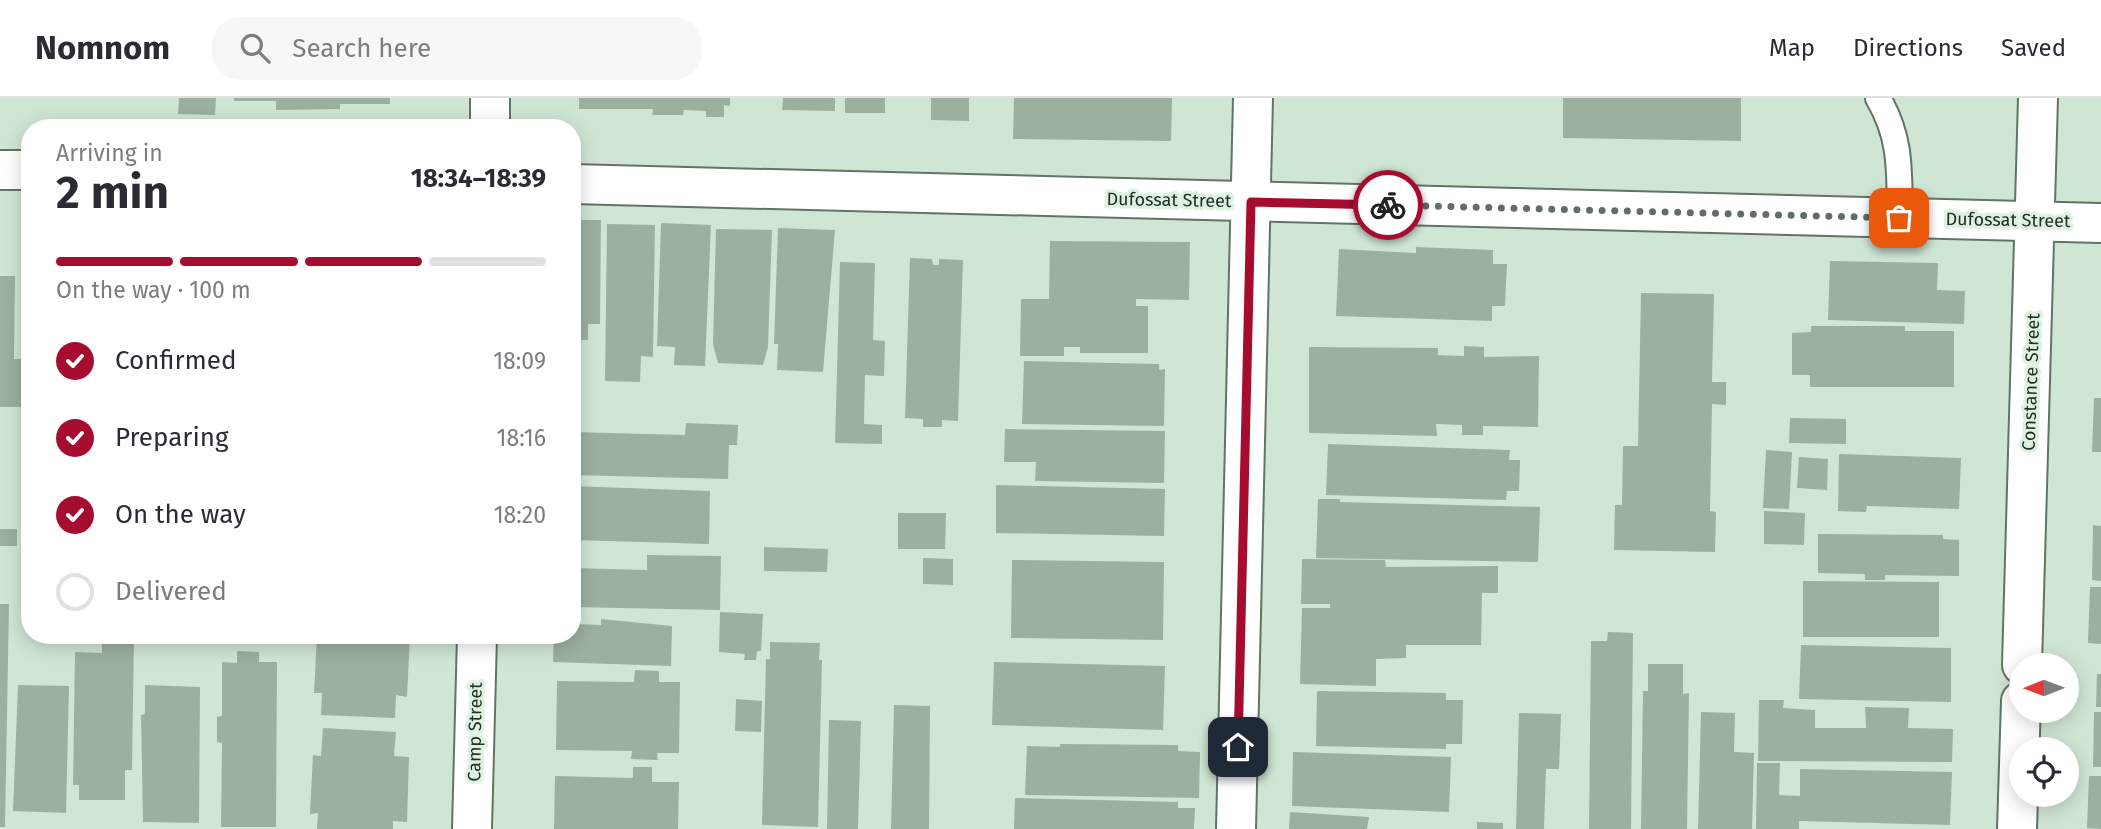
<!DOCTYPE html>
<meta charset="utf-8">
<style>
:root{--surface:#fff;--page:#f7f7f7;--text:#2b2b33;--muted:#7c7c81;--line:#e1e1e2;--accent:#a60c2e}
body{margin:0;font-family:"Fira Sans",sans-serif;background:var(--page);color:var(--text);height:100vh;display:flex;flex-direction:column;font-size:26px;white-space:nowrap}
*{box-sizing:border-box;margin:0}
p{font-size:23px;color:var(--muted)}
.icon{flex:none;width:38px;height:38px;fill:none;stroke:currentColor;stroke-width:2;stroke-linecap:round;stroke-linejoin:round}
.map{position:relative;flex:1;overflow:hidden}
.sheet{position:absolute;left:21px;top:21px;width:560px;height:525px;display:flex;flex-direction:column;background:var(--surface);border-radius:28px;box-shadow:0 4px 18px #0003}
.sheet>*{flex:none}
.needle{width:46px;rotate:269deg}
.tools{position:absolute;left:2009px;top:555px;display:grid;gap:14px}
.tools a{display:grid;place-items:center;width:70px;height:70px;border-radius:50%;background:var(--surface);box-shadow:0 4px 18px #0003;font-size:35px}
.pin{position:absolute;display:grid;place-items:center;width:60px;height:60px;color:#fff;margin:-30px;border-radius:14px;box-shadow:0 4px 10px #0006}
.courier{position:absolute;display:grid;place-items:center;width:70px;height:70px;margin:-35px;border:5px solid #a60c2e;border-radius:50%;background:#fff;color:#222;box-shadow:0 2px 9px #0007}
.overview em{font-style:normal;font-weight:700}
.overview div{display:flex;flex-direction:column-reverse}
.overview{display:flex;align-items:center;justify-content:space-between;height:119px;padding:0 35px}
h1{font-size:46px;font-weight:700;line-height:52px}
.bar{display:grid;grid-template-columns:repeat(4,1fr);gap:10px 7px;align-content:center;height:84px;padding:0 35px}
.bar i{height:9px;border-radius:5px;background:var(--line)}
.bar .selected{background:var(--accent)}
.bar p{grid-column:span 4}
ol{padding:0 35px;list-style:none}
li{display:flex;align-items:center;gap:21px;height:77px}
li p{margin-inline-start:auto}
li .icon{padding:7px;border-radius:50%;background:var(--accent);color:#fff;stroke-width:4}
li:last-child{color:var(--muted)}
li i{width:38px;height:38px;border:4px solid var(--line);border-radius:50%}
header{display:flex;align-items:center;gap:42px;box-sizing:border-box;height:98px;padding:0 35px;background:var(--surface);border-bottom:2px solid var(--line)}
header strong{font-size:33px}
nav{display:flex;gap:38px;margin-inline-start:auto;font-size:24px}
.search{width:490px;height:63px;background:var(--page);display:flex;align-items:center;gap:18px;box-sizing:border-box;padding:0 24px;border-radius:28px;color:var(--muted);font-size:26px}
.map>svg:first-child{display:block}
.building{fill:#9cb0a0}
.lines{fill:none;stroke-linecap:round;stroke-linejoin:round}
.service-casing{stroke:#617465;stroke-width:28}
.minor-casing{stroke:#617465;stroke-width:42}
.tertiary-casing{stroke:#617465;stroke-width:42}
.service{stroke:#fff;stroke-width:24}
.minor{stroke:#fff;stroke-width:38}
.tertiary{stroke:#fff;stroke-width:38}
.done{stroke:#626e65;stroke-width:7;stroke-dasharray:0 12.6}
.route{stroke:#a60c2e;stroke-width:9}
.labels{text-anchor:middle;stroke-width:7;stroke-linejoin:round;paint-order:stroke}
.street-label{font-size:18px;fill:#262e28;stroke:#ddf3e2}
</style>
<header>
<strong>Nomnom</strong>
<div class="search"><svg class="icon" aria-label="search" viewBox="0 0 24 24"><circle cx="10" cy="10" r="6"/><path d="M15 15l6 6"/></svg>Search here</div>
<nav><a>Map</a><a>Directions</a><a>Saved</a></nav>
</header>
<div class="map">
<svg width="2101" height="731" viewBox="0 0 2101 731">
<rect width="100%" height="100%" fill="#d0e6d5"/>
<g class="building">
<polygon points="179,0 216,0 215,17 178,16"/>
<polygon points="234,0 390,0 390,6 340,6 340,11 276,12 276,3 234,3"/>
<polygon points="579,0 730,0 730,8 724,7 724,19 706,19 706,13 684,12 683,17 652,17 653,11 579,11"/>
<polygon points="783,0 835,0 835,13 782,12"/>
<rect x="845" y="0" width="40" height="15"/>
<polygon points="931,0 969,0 969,23 931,22"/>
<polygon points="1014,0 1172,0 1171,43 1013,41"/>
<polygon points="1563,0 1741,0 1741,43 1563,40"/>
<polygon points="572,122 601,122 600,226 588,226 588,242 572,242"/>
<polygon points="661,125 711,127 705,268 674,267 675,249 657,248"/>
<polygon points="607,126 655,127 653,259 641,258 640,284 605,283"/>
<polygon points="778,130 835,132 823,274 777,272 778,246 774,246"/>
<polygon points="716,131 772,132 768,249 763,267 718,265 713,246"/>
<polygon points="1050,143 1190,144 1189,202 1136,201 1136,208 1148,208 1148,255 1080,255 1080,249 1064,249 1064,258 1020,258 1021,201 1049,201"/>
<polygon points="1416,149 1493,152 1493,166 1507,166 1505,208 1492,208 1492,223 1336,218 1339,151 1416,155"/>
<polygon points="910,160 932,161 933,167 939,167 939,161 963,162 958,323 942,322 942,329 923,329 923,321 905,320"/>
<polygon points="1830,163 1938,165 1937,192 1965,193 1964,226 1828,222"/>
<polygon points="840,164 875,165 873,242 885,243 884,278 865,277 864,326 882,327 882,346 835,345"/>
<polygon points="0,178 15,178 14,261 30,261 30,309 0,309"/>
<polygon points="1641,195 1714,196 1712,284 1726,284 1726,307 1712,306 1710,413 1716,414 1715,454 1614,452 1615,407 1622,407 1623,348 1638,348"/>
<polygon points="1811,228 1905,228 1905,233 1954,233 1954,289 1810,289 1810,277 1792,277 1792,235 1811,234"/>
<polygon points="1464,248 1484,249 1484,259 1539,258 1538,329 1483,328 1483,337 1462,337 1462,327 1436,326 1437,338 1309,335 1309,249 1438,250 1438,257 1464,258"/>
<polygon points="1024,263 1159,266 1159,272 1165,271 1164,328 1022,326"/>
<polygon points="2094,300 2101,300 2101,354 2092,354"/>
<polygon points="1790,320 1846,321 1846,346 1789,345"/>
<polygon points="686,325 738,327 737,347 729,347 728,381 572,377 572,334 685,337"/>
<polygon points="1005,331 1165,333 1164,385 1035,383 1036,364 1004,364"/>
<polygon points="1328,346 1510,352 1509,362 1520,362 1519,393 1507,393 1506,402 1326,397"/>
<polygon points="1766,352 1792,354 1789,411 1763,410"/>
<polygon points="1839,356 1961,360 1959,411 1867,408 1866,414 1838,413"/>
<polygon points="1799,359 1828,361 1827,392 1797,390"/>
<polygon points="996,387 1165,391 1164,438 996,435"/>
<polygon points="572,388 710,393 709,446 572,442"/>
<polygon points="1318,401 1340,401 1340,404 1540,409 1538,464 1316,460"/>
<polygon points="1764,413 1805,415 1804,447 1764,446"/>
<polygon points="898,415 946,415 945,451 898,451"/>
<polygon points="2093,427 2101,428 2101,483 2092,482"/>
<rect x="0" y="431" width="17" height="17"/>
<polygon points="1818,436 1943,437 1943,441 1959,442 1959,478 1885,477 1885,482 1865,482 1865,476 1818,475"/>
<polygon points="764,449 828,451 827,474 764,473"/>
<polygon points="647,457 721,458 720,512 572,509 572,470 647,472"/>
<polygon points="923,460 953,461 953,487 923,486"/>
<polygon points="1302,461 1385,462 1386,469 1498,468 1498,495 1482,495 1481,547 1406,547 1406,560 1376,561 1376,588 1300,586 1302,510 1330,510 1330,506 1301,506"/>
<polygon points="1012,462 1164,464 1163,542 1011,540"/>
<polygon points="1803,483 1939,484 1939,539 1803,539"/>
<polygon points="2090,489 2101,489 2101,546 2088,545"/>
<polygon points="0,506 9,506 5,729 0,729"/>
<polygon points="720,514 763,516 761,553 757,553 756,562 744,562 745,556 719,554"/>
<polygon points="601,521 672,528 671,568 553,564 554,537 572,537 572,526 601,527"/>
<polygon points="1608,534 1633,535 1631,731 1589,731 1591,543 1607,543"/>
<polygon points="102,537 134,537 132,672 125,672 125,702 79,702 79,687 73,687 75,554 102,555"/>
<polygon points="317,537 410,537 407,599 396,597 395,620 321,617 322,595 314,595"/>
<polygon points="770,544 820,545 819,562 822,562 818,729 762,727 766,561 770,561"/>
<polygon points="1801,547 1951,550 1951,604 1799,601"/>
<polygon points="237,553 259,554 259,564 277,564 276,729 221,729 222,645 217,644 217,619 222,618 222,564 237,565"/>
<polygon points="994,564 1165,568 1163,632 992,627"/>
<polygon points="1648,566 1683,566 1683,596 1689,595 1687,731 1641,731 1643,593 1648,593"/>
<polygon points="635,572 659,573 659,584 680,584 679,655 657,655 658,662 631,661 632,653 556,652 557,583 634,584"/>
<polygon points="2097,576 2101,576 2101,609 2096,609"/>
<polygon points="18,587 69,588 66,715 13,713"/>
<polygon points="145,587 200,589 199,725 143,724 141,617 145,616"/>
<polygon points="1317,593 1446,595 1446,602 1463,602 1462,646 1446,646 1446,651 1316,648"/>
<polygon points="736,601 762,603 761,634 735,633"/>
<polygon points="1759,602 1784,602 1783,610 1815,612 1815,630 1866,630 1865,609 1909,610 1908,630 1953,631 1952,664 1758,663"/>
<polygon points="894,607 930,608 929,731 891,731"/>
<polygon points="1701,614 1735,615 1734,654 1754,655 1752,731 1698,731"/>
<polygon points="2094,614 2101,614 2101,669 2093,669"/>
<polygon points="1519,615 1561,616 1559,671 1546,671 1544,731 1516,731"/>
<polygon points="829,622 861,623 858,731 827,731"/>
<polygon points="323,630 396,634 394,658 409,659 407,724 393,723 393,731 317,731 318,715 310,716 313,657 321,658"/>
<polygon points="1060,646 1178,647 1178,653 1200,654 1199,700 1025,697 1027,648 1060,649"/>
<polygon points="1293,654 1451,659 1449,714 1292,708"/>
<polygon points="1757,665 1780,665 1779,697 1800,698 1800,671 1952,674 1950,727 1799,723 1799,731 1756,731"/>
<polygon points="633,669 652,669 652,684 679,684 678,731 554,731 555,678 633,680"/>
<polygon points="2089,678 2101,678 2101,731 2087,730"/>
<polygon points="1015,700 1178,704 1178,710 1195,710 1194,731 1014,731"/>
<polygon points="1290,714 1369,719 1367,731 1289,731"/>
<polygon points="1477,724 1503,725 1503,731 1477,731"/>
</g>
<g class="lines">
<g class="service-casing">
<path id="service" d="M1878,0C1902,41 1899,73 1900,120"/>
</g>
<g class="minor-casing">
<g id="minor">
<polyline points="490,30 490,0"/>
<polyline points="0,72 30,72"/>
<polyline points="572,86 2101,125"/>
<polyline points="2022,567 2038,0"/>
<polyline points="472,731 477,537"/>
<polyline points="2017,731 2021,603"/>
</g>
</g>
<g class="tertiary-casing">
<polyline id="tertiary" points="1236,731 1253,0"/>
</g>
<use href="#service" class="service"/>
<use href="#minor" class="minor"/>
<use href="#tertiary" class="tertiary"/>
</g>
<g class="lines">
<polyline class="done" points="1388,107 1899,120"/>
<polyline class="route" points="1238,649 1251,104 1388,107"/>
</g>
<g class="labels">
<g class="street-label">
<text transform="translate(1169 102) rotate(1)" y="6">Dufossat Street</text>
<text transform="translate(2008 122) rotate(1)" y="6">Dufossat Street</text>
<text transform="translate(2031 284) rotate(-88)" y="6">Constance Street</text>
<text transform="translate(475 634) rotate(-89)" y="6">Camp Street</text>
</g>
</g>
</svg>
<div class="tools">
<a><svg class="needle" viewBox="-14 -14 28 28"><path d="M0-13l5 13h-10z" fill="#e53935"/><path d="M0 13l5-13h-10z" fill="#7c7c81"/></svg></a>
<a><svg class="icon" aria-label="locate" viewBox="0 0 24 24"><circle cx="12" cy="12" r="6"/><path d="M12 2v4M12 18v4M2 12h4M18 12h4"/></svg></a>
</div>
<div class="pin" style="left:1899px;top:120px;background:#ea580c"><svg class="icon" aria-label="bag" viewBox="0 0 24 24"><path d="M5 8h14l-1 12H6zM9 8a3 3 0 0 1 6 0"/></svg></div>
<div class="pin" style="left:1238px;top:649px;background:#1f2937"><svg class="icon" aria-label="home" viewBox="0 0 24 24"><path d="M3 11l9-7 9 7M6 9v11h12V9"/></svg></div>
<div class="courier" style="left:1388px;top:107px"><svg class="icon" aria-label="bike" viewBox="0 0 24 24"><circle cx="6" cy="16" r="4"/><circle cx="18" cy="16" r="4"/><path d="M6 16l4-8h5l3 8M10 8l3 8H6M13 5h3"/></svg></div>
<section class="sheet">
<div class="overview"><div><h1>2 min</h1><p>Arriving in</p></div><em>18:34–18:39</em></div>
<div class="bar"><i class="selected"></i><i class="selected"></i><i class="selected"></i><i></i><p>On the way · 100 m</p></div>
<ol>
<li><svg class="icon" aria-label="check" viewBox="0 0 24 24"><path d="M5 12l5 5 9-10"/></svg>Confirmed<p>18:09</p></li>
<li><svg class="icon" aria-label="check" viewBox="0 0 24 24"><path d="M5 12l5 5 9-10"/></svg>Preparing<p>18:16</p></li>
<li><svg class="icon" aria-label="check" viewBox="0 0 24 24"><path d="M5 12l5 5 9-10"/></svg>On the way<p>18:20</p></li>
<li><i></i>Delivered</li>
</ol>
</section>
</div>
